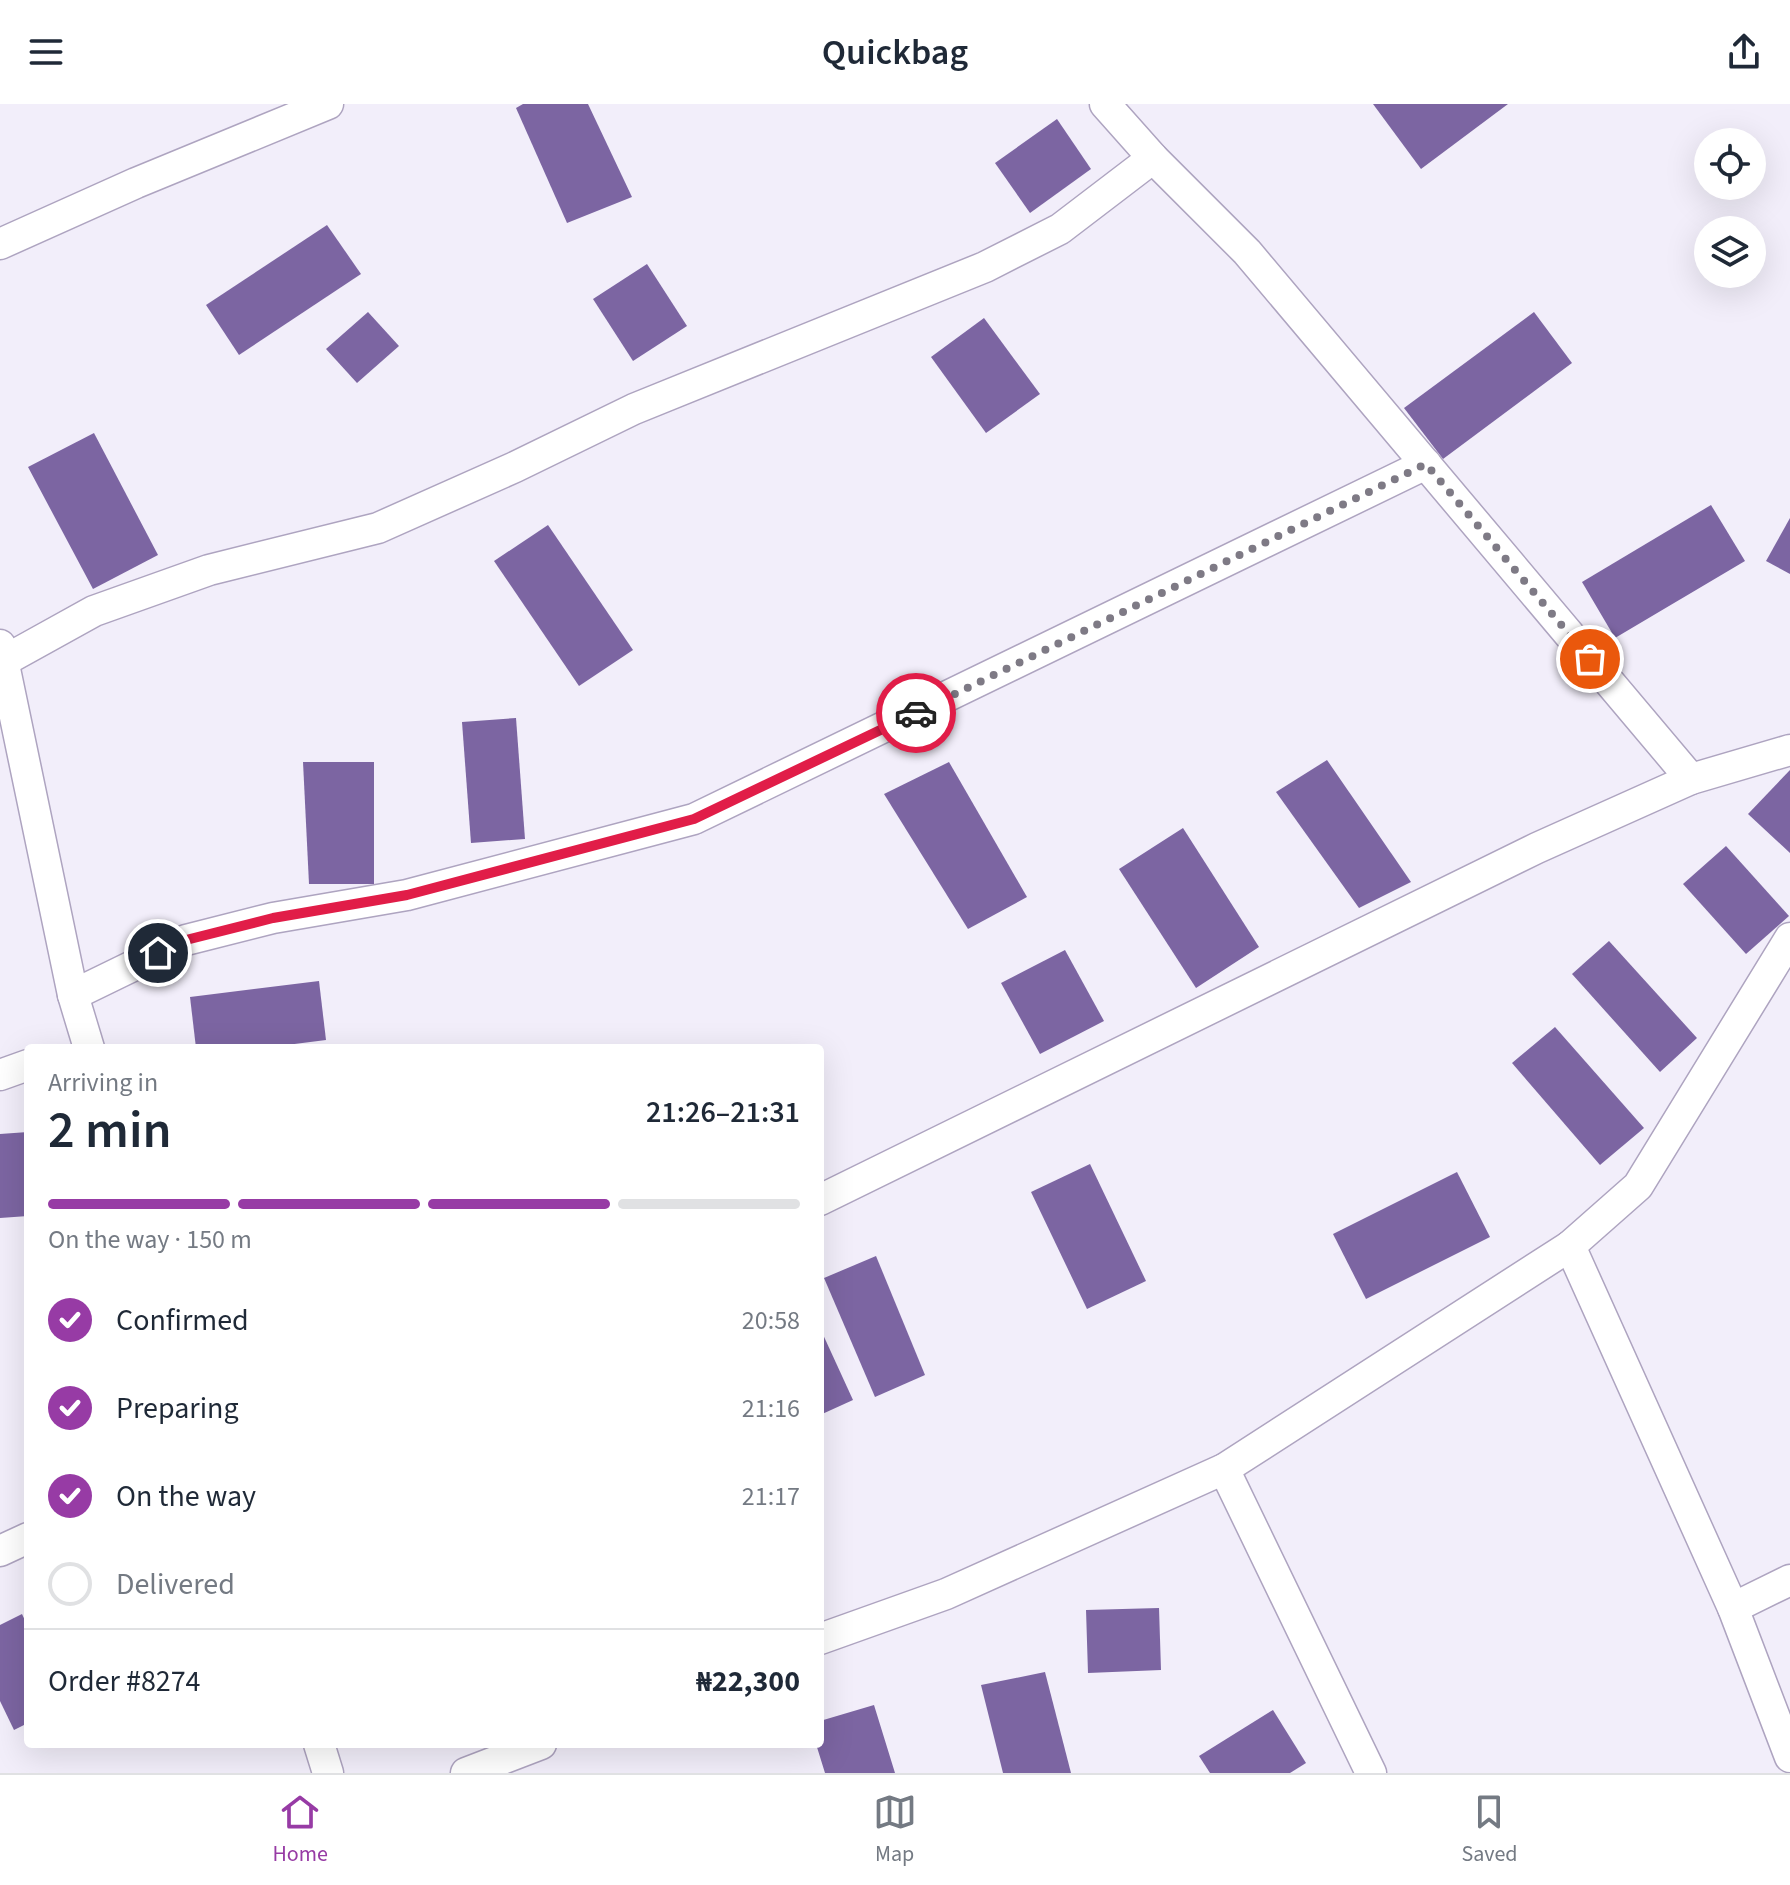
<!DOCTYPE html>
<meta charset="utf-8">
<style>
:root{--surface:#fff;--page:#f6f6f7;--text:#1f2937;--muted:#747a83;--line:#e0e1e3;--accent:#973ba5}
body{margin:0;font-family:"Source Sans 3",sans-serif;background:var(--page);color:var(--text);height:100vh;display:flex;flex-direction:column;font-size:30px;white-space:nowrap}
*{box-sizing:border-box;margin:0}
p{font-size:26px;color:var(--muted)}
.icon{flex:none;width:44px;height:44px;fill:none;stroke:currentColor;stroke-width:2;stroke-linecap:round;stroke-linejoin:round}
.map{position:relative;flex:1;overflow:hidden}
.panel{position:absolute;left:24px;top:940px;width:800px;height:704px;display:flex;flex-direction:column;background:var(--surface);border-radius:8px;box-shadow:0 8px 32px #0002}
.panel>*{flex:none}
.tools{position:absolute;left:1694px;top:24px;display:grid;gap:16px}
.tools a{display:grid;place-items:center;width:72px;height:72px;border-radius:50%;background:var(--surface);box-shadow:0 8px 32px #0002;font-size:40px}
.pin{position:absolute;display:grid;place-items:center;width:68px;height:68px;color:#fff;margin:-34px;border:4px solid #fff;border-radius:50%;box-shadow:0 2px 8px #0007}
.courier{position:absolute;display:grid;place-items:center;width:80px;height:80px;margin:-40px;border:6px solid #e11d48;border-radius:50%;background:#fff;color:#222;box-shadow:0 2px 10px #0007}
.headline em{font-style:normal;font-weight:600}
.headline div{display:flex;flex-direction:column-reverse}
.headline{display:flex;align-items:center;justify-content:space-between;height:136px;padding:0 24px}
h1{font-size:52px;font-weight:600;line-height:60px}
.bar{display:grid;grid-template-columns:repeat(4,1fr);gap:12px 8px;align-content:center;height:96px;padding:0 24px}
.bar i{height:10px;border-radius:6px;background:var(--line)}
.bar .selected{background:var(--accent)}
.bar p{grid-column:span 4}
.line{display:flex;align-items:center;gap:20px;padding:0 24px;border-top:2px solid var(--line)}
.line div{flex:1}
ol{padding:0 24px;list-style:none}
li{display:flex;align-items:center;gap:24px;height:88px}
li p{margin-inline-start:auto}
li .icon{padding:8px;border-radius:50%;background:var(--accent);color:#fff;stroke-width:4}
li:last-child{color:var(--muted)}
li i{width:44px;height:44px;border:4px solid var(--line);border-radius:50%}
header{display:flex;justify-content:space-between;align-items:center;height:104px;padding:0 24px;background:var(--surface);font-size:36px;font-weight:600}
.tab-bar{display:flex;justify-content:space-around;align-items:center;height:112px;border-top:2px solid var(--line);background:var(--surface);font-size:22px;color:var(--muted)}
.tab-bar a{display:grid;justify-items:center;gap:4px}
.tab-bar .selected{color:var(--accent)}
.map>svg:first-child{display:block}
.building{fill:#7c65a2}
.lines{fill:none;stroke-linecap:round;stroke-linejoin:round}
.street-casing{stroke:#aea4c0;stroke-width:33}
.street{stroke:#fff;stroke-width:30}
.done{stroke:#7e7a85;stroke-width:8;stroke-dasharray:0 14.4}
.route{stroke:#e11d48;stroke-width:10}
</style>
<header><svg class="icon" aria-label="menu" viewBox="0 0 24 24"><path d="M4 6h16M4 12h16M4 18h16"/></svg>Quickbag<svg class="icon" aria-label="share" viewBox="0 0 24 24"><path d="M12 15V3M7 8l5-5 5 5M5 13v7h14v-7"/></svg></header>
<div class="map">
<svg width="1790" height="1669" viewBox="0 0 1790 1669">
<rect width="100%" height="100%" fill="#f2eefa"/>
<g class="building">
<polygon points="523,0 588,0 632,93 567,119 516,4"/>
<polygon points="1373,0 1508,0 1421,65"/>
<polygon points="1057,15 1091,65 1030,109 995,59"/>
<polygon points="327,121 361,170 239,251 206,201"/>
<polygon points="647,160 687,222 633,257 593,195"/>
<polygon points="368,208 399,242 357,279 326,245"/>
<polygon points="1534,208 1572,259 1443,355 1404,304"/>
<polygon points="984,214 1040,290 986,329 931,253"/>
<polygon points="94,329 158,451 93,485 28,363"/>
<polygon points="1711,401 1745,457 1615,534 1582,478"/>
<polygon points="1790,414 1790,470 1766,457"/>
<polygon points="548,421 633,546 579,582 494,457"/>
<polygon points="516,614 525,735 471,739 462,618"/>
<polygon points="1327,656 1411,778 1359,804 1276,688"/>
<polygon points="303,658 374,658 374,780 309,780"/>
<polygon points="949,658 1027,793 968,825 884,690"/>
<polygon points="1790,666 1790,749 1748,710"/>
<polygon points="1183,724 1259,843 1196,884 1119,765"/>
<polygon points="1726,742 1789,812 1746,850 1683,780"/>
<polygon points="1609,837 1697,934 1660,968 1572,870"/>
<polygon points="1065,846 1104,917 1040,950 1001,879"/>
<polygon points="319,877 326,936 263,944 196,944 190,893"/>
<polygon points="1555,923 1644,1024 1600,1061 1512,959"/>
<polygon points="28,1028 28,1112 0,1114 0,1030"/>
<polygon points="1090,1060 1146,1177 1087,1205 1031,1088"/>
<polygon points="1457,1068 1490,1133 1366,1195 1333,1130"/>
<polygon points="876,1152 925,1271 875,1293 824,1174"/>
<polygon points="820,1224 853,1296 820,1311"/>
<polygon points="1159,1504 1161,1566 1088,1569 1086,1506"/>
<polygon points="22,1510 28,1523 28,1619 14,1626 0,1597 0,1521"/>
<polygon points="1045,1568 1071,1669 1003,1669 981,1581"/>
<polygon points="874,1601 895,1669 825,1669 816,1640 820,1640 820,1617"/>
<polygon points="1273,1606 1306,1659 1290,1669 1210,1669 1199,1652"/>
</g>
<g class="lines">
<g class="street-casing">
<g id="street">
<polyline points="1105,0 1153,54 1247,148 1691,675"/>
<polyline points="0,140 136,79 328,0"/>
<polyline points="0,541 73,891 89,944"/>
<polyline points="0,559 94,507 209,466 378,424 515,363 634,305 985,163 1060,125 1153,54"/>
<polyline points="73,891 186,836 273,814 407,791 694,715 1426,360"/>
<polyline points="0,971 28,961"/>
<polyline points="820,1096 1537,744 1691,675 1790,646"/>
<polyline points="1570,1142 1733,1504 1790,1653"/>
<polyline points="1224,1365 1371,1669"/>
<polyline points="0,1447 28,1434"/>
<polyline points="1733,1504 1790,1476"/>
<polyline points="820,1535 946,1490 1224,1365 1570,1142 1638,1082 1790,834"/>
<polyline points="319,1640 328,1669"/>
<polyline points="466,1669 541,1640"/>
</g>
</g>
<use href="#street" class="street"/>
</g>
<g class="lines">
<polyline class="done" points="916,609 1426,360 1590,555"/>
<polyline class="route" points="158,849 186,836 273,814 407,791 694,715 916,609"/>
</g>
</svg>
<div class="tools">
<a><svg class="icon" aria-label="locate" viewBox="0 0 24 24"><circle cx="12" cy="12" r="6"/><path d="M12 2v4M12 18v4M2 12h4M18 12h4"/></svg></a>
<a><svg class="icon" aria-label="layers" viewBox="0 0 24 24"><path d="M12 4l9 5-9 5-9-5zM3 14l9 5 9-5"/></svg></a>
</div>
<div class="pin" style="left:1590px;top:555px;background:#ea580c"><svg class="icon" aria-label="bag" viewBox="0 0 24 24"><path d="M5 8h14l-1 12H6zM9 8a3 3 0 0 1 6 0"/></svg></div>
<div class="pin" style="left:158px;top:849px;background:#1f2937"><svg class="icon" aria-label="home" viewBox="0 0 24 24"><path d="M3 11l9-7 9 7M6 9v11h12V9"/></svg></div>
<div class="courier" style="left:916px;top:609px"><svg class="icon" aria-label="car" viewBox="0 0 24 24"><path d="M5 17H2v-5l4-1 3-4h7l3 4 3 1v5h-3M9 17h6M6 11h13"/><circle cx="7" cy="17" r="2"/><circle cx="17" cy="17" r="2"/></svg></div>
<section class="panel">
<div class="headline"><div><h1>2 min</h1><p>Arriving in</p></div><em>21:26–21:31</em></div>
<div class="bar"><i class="selected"></i><i class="selected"></i><i class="selected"></i><i></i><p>On the way · 150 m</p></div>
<ol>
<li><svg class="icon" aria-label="check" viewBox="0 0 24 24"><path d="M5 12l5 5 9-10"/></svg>Confirmed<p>20:58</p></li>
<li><svg class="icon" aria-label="check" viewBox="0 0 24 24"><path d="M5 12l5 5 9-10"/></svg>Preparing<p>21:16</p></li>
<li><svg class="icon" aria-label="check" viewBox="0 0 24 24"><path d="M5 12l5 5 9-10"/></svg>On the way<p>21:17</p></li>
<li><i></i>Delivered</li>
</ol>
<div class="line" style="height:104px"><div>Order #8274</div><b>₦22,300</b></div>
</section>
</div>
<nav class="tab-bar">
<a class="selected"><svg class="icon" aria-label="home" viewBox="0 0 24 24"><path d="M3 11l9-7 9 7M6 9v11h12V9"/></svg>Home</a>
<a><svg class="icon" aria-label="map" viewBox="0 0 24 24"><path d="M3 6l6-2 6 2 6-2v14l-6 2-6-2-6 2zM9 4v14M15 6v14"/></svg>Map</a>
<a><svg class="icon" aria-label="saved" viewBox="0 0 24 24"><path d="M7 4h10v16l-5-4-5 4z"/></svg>Saved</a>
</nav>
